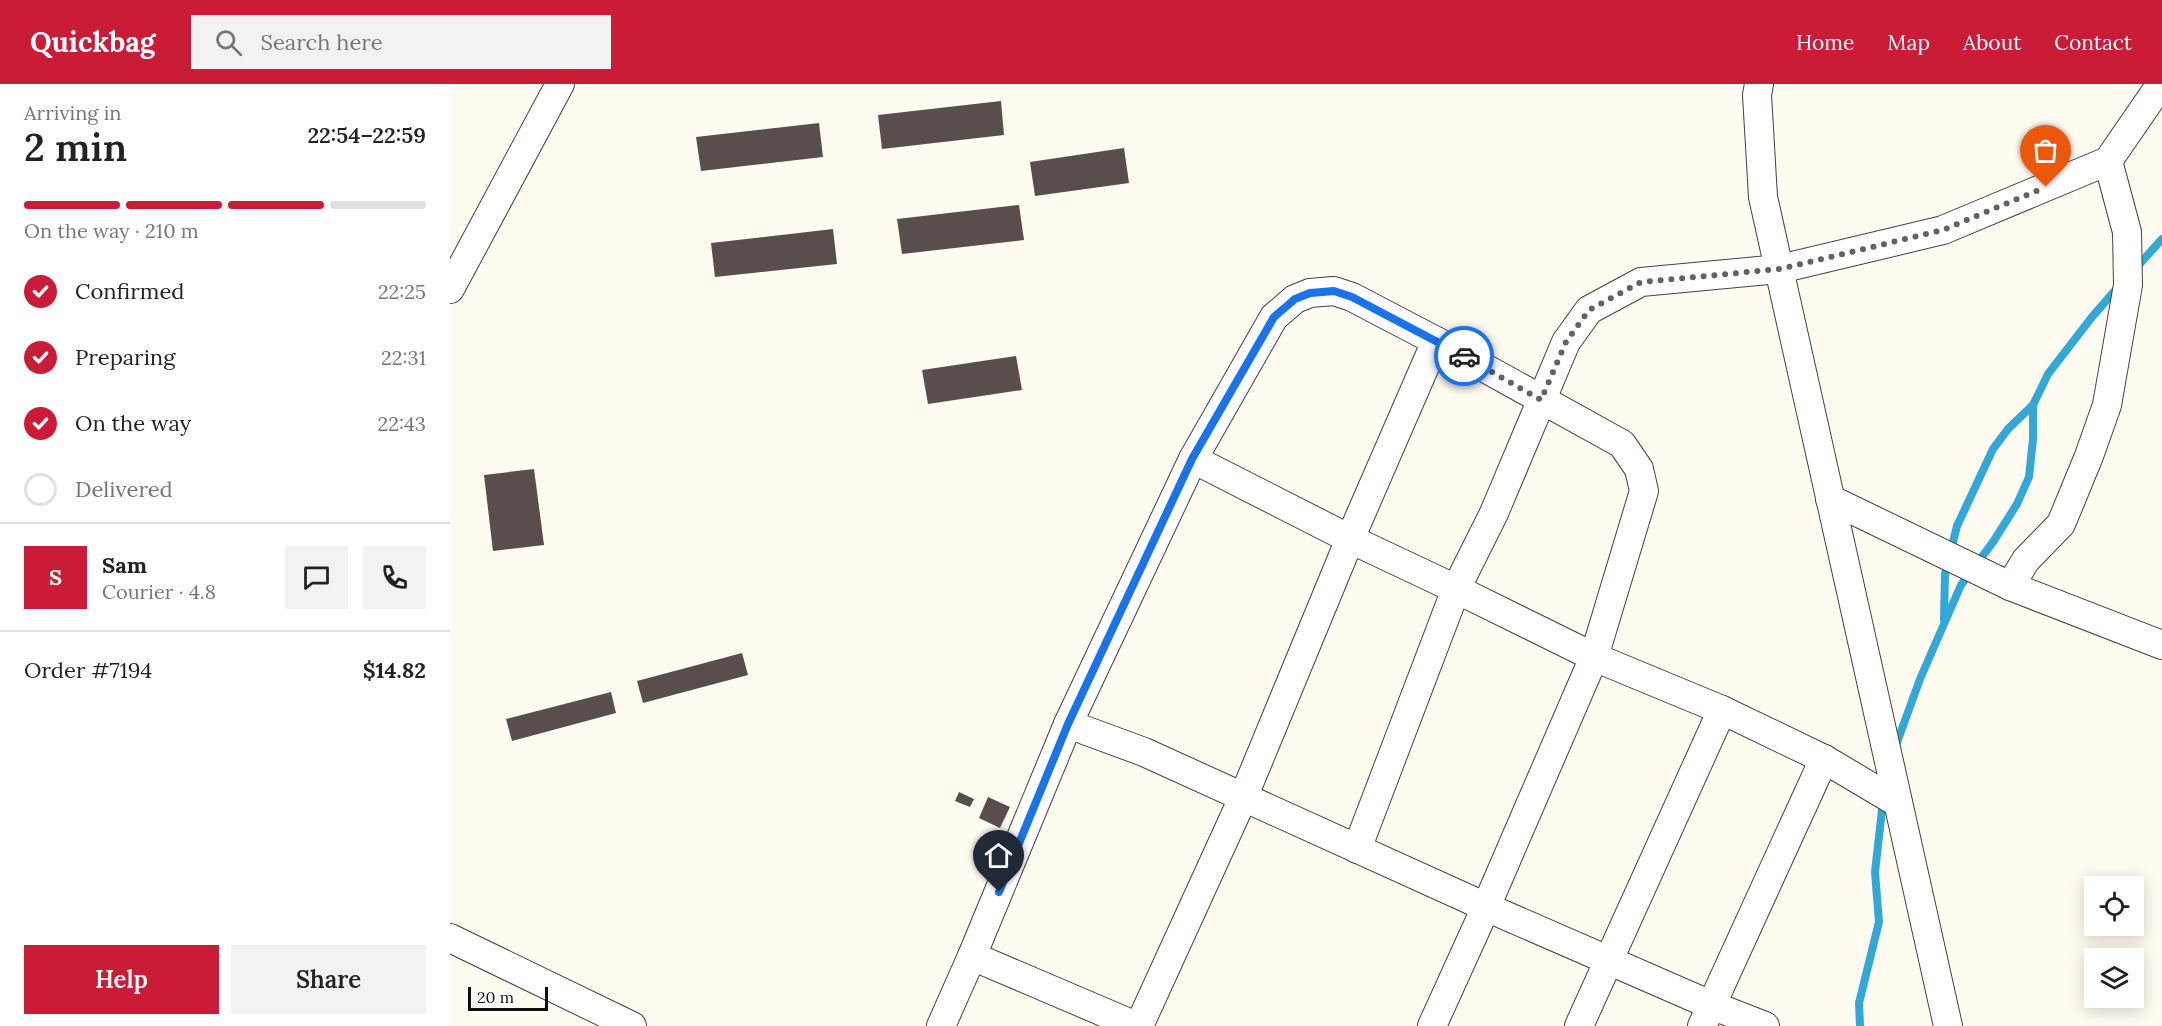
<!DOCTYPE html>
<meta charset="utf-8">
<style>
:root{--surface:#fff;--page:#f2f2f2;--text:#222;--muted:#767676;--line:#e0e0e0;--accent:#cb1c37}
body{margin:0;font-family:Lora,serif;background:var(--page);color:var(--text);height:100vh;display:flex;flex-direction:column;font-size:22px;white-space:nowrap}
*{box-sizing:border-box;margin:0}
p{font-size:20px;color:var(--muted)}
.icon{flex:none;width:33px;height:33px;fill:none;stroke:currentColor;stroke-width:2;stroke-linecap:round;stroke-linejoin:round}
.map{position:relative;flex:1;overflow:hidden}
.drawer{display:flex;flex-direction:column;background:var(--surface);width:450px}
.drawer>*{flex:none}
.buttons{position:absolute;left:1634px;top:792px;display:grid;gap:12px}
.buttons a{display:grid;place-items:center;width:60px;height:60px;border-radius:0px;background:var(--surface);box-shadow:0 3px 15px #0003;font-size:30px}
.scale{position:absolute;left:18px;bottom:15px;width:80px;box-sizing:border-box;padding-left:6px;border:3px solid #0f0f0f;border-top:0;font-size:16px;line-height:21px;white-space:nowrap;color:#0f0f0f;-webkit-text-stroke:4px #fff;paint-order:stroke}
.pin{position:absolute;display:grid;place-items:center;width:51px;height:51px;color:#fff;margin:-62px -26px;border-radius:50% 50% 50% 0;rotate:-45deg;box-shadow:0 0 6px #0007}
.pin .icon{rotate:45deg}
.courier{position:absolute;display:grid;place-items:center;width:60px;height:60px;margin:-30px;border:4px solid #1a73e8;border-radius:50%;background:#fff;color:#222;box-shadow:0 2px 8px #0007}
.headline em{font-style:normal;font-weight:600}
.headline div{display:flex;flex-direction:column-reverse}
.headline{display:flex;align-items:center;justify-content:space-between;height:102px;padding:0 24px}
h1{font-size:39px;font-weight:600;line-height:45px}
.bar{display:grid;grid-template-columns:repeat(4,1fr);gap:9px 6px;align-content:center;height:72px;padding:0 24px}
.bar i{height:8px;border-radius:4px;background:var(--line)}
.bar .active{background:var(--accent)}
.bar p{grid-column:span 4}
.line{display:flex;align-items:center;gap:15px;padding:0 24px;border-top:2px solid var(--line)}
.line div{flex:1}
.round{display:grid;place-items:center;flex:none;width:63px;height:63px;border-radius:0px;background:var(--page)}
ol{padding:0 24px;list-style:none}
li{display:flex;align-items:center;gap:18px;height:66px}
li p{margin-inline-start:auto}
li .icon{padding:6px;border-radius:50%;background:var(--accent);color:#fff;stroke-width:4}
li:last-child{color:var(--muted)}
li i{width:33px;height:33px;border:3px solid var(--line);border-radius:50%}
.button{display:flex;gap:12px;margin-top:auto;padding:12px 24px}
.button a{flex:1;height:69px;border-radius:0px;background:var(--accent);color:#fff;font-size:24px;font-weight:600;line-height:69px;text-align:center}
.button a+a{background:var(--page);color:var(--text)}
header{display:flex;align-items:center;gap:36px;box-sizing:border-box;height:84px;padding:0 30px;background:var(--accent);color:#fff}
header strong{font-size:28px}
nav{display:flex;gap:33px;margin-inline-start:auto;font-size:21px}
.search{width:420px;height:54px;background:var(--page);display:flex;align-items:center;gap:15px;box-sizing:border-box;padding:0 21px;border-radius:0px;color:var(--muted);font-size:22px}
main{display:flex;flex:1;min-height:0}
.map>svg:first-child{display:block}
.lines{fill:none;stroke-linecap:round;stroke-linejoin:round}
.stream{stroke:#33a8d7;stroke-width:8}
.building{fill:#594e4b}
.street-casing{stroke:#424242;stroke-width:30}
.street{stroke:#fff;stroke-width:28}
.done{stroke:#63625e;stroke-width:6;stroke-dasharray:0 10.8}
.route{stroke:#1a73e8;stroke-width:8}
</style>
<header>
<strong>Quickbag</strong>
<div class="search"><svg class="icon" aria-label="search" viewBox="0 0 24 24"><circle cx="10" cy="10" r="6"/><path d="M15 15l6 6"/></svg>Search here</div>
<nav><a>Home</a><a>Map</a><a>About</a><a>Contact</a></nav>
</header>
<main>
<section class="drawer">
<div class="headline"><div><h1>2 min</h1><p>Arriving in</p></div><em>22:54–22:59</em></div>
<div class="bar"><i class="active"></i><i class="active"></i><i class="active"></i><i></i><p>On the way · 210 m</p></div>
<ol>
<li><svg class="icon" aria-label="check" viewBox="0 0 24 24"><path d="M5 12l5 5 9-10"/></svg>Confirmed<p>22:25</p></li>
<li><svg class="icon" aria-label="check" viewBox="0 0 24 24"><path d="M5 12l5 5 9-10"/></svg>Preparing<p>22:31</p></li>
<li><svg class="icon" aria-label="check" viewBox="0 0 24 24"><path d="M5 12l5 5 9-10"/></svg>On the way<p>22:43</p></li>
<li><i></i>Delivered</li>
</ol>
<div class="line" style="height:108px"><b class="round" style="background:var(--accent);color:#fff">S</b><div><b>Sam</b><p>Courier · 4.8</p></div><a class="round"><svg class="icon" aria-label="chat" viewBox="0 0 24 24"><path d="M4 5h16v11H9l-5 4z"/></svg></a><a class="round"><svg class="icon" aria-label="phone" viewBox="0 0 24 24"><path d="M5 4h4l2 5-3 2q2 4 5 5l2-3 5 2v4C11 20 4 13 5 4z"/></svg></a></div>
<div class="line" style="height:78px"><div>Order #7194</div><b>$14.82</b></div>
<div class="button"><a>Help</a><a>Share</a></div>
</section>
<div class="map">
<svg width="1712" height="942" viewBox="0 0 1712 942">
<rect width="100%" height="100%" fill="#fffbf1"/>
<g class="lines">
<g class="stream">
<polyline points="1686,184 1712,155"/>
<polyline points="1494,535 1495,490 1507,442 1543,365 1558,345 1583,321"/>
<polyline points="1445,664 1470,595 1511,501 1543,458 1567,420 1579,393 1583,355 1583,321 1598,290 1642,233 1669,202"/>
<polyline points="1410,942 1409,919 1429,838 1425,788 1433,717"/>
</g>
</g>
<g class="building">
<polygon points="551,17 554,51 432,65 428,31"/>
<polygon points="369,39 373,73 251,87 246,53"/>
<polygon points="674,64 679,99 585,112 580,78"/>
<polygon points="569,121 574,156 452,170 447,135"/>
<polygon points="383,145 387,180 265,193 261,159"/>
<polygon points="566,272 572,306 478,320 472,286"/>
<polygon points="84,385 94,461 43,467 34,391"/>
<polygon points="292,569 298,591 193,619 187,597"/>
<polygon points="161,608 166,629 62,657 56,635"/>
<polygon points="509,708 524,715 520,723 505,717"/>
<polygon points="538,713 560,723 550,744 529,734"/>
</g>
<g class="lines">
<g class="street-casing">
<g id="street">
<polyline points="1309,0 1307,11 1313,113 1498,942"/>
<polyline points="0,205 110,0"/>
<polyline points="743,375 900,455 1006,505 1144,573 1272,626 1374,675 1448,719"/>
<polyline points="1380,415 1560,502 1712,561"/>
<polyline points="1560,502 1576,476 1611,440 1639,372 1657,321 1678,201 1677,148 1658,77"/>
<polyline points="618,640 694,668 1036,823 1261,921 1315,942"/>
<polyline points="907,765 1006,505 1044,429 1116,258 1139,226 1191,198 1330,185 1493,146 1658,77 1711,0"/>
<polyline points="0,854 182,942"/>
<polyline points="522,872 686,942"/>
<polyline points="491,942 522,872 618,640 743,375 824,233 845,215 860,209 884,207 902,213 986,257 900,455 793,714 689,942"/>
<polyline points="982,942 1036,823 1144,573 1194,407 1189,385 1172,360 986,257"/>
<polyline points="1129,942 1272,626"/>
<polyline points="1252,942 1374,675"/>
</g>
</g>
<use href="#street" class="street"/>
</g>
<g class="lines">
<polyline class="done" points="1014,272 1091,316 1116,258 1139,226 1191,198 1330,185 1493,146 1596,103"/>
<polyline class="route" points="549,808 618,640 742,375 824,233 845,215 860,209 884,207 902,213 1014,272"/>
</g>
</svg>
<div class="buttons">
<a><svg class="icon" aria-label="locate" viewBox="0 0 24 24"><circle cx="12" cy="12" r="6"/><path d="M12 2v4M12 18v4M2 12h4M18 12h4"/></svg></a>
<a><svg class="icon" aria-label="layers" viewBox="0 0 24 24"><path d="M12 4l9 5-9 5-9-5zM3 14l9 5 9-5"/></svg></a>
</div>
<div class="scale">20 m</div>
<div class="pin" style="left:1596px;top:103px;background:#ea580c"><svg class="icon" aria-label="bag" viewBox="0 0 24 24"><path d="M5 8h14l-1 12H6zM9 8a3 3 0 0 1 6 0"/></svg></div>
<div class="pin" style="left:549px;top:808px;background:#1f2937"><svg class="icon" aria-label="home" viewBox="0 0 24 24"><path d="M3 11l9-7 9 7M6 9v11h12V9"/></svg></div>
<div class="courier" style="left:1014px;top:272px"><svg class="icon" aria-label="car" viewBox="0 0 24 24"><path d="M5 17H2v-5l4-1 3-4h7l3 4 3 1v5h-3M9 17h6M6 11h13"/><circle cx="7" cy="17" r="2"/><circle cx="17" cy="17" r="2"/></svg></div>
</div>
</main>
